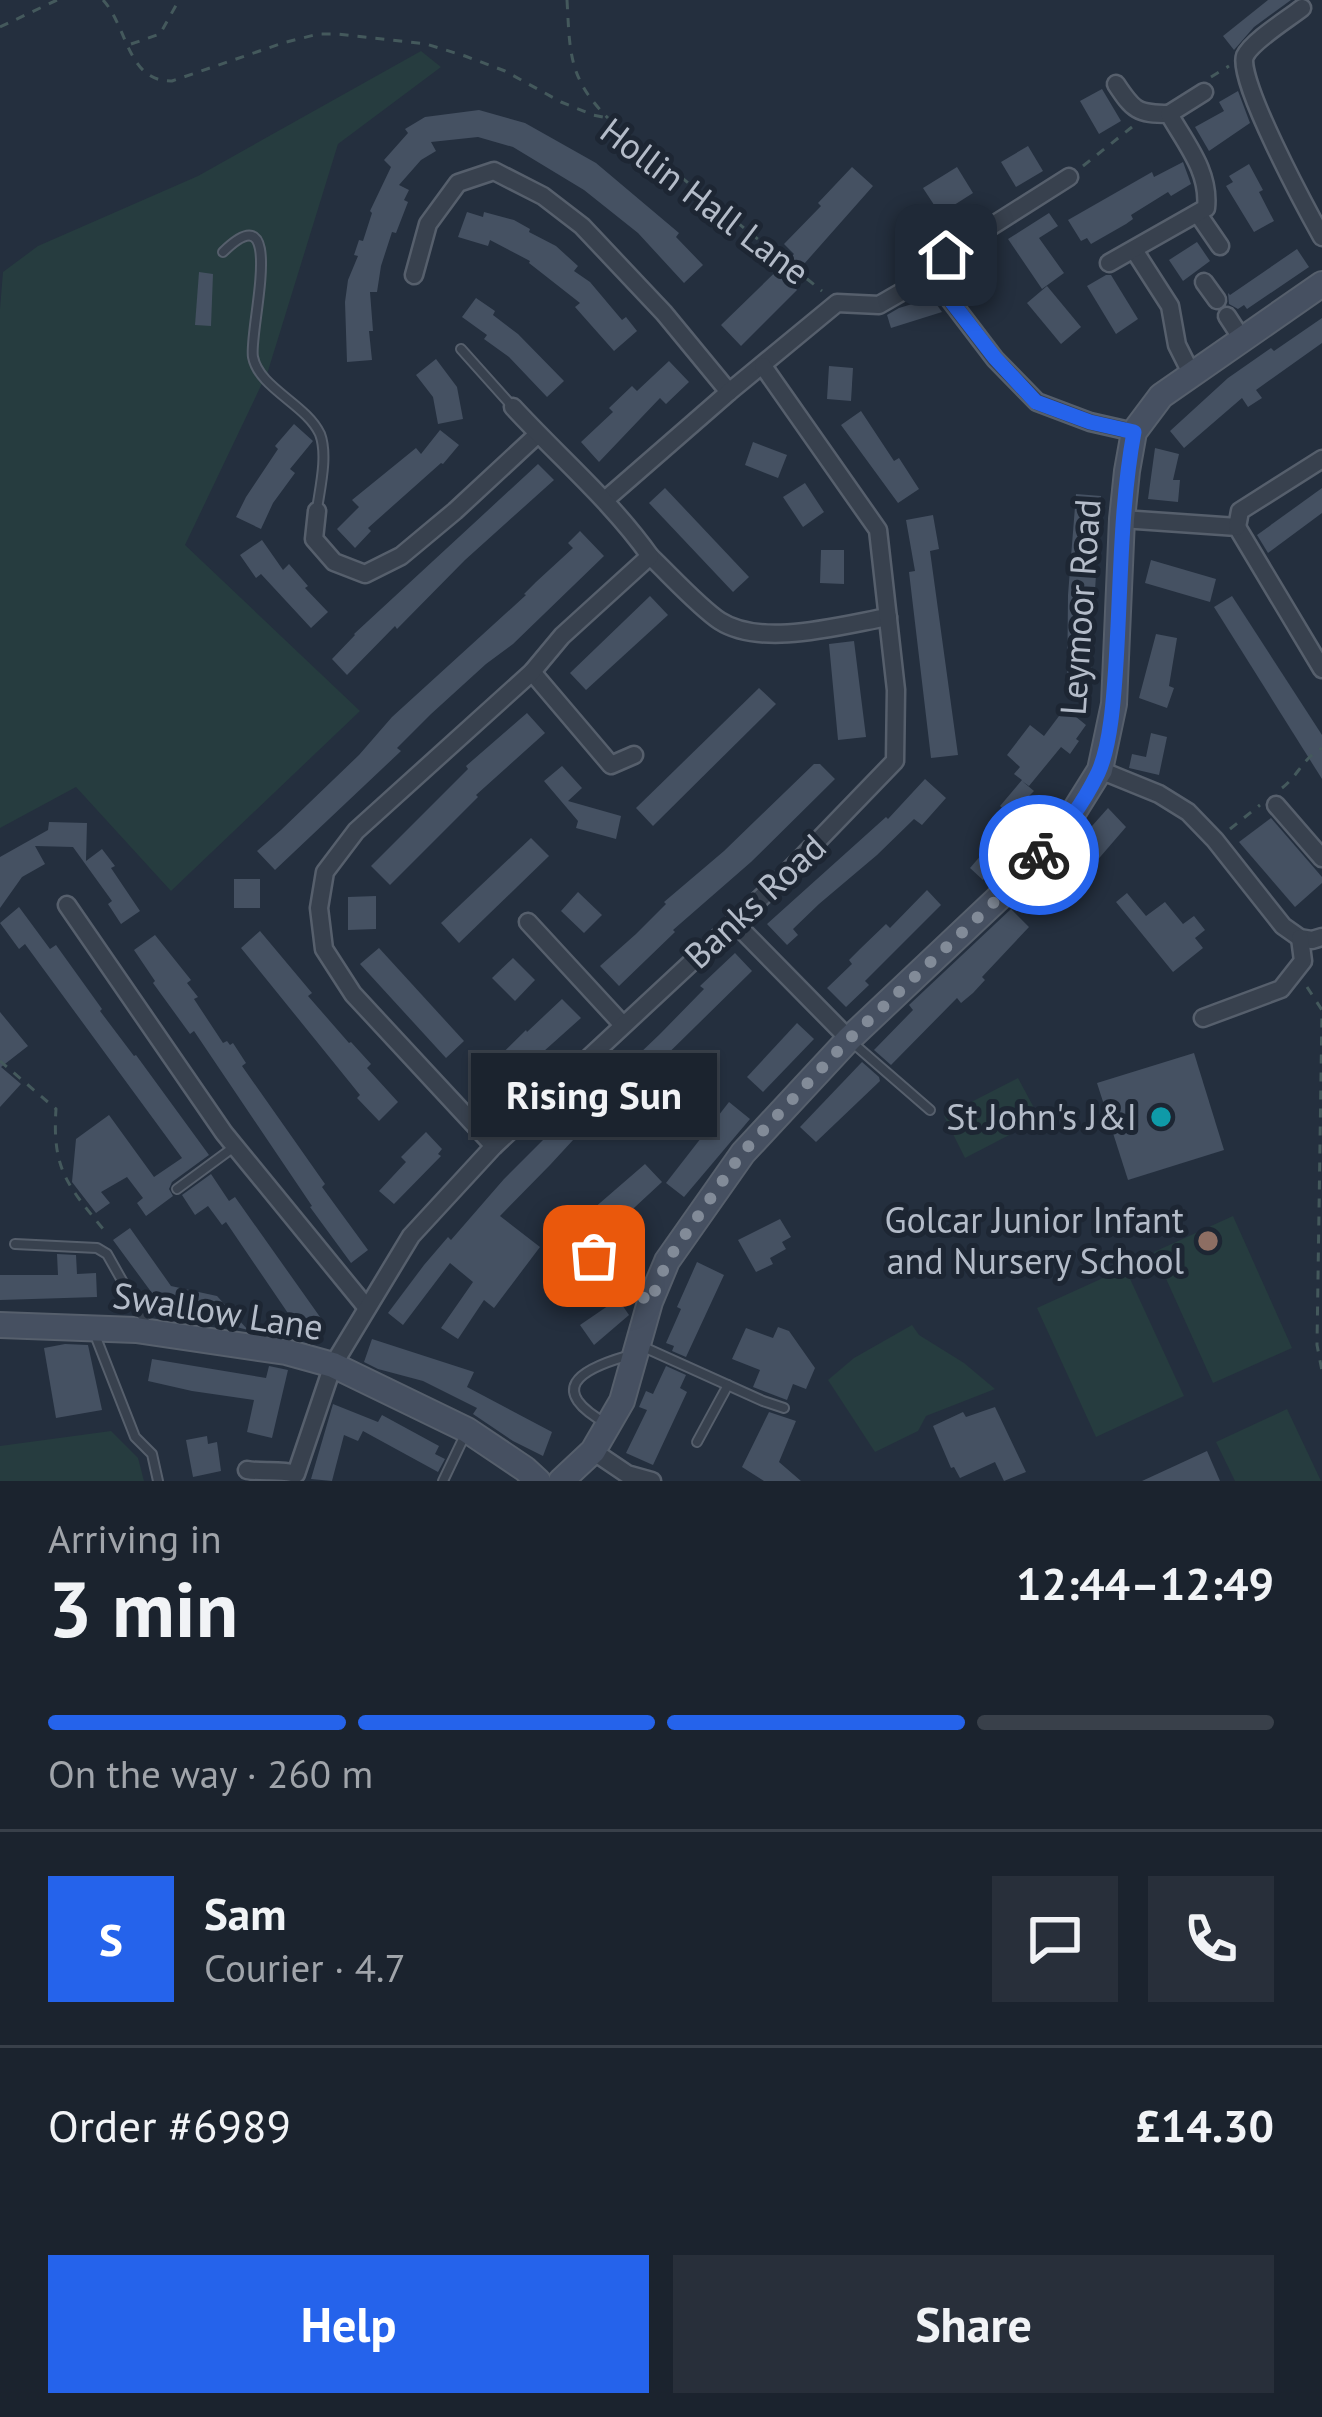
<!DOCTYPE html>
<meta charset="utf-8">
<style>
:root{--surface:#1b232e;--page:#282f3a;--text:#f1f3f6;--muted:#a0a4aa;--line:#39404a;--accent:#2563eb}
body{margin:0;font-family:"PT Sans",sans-serif;background:var(--page);color:var(--text);height:100vh;display:flex;flex-direction:column;font-size:45px;white-space:nowrap}
*{box-sizing:border-box;margin:0}
p{font-size:39px;color:var(--muted)}
.icon{flex:none;width:66px;height:66px;fill:none;stroke:currentColor;stroke-width:2;stroke-linecap:round;stroke-linejoin:round}
.map{position:relative;height:1481px;overflow:hidden}
.side{display:flex;flex-direction:column;background:var(--surface);flex:1}
.side>*{flex:none}
.pin{position:absolute;display:grid;place-items:center;width:102px;height:102px;color:#fff;margin:-51px;border-radius:24px;box-shadow:0 6px 18px #0006}
.courier{position:absolute;display:grid;place-items:center;width:120px;height:120px;margin:-60px;border:9px solid #2563eb;border-radius:50%;background:#fff;color:#222;box-shadow:0 3px 15px #0007}
.bubble{position:absolute;height:84px;border-radius:0px;background:var(--surface);box-shadow:0 3px 9px #0004,0 0 0 3px var(--line);font-size:39px;font-weight:600;line-height:84px;text-align:center}
.summary em{font-style:normal;font-weight:600}
.summary div{display:flex;flex-direction:column-reverse}
.summary{display:flex;align-items:center;justify-content:space-between;height:204px;padding:0 48px}
h1{font-size:78px;font-weight:600;line-height:90px}
.bar{display:grid;grid-template-columns:repeat(4,1fr);gap:18px 12px;align-content:center;height:144px;padding:0 48px}
.bar i{height:15px;border-radius:9px;background:var(--line)}
.bar .active{background:var(--accent)}
.bar p{grid-column:span 4}
.line{display:flex;align-items:center;gap:30px;padding:0 48px;border-top:3px solid var(--line)}
.line div{flex:1}
.round{display:grid;place-items:center;flex:none;width:126px;height:126px;border-radius:0px;background:var(--page)}
.primary-button{display:flex;gap:24px;margin-top:auto;padding:24px 48px}
.primary-button a{flex:1;height:138px;border-radius:0px;background:var(--accent);color:#fff;font-size:48px;font-weight:600;line-height:138px;text-align:center}
.primary-button a+a{background:var(--page);color:var(--text)}
.map>svg:first-child{display:block}
.green{fill:#263c3f}
.building{fill:#455162}
.lines{fill:none;stroke-linecap:round;stroke-linejoin:round}
.lane-casing{stroke:#565f6c;stroke-width:12}
.street-casing{stroke:#565f6c;stroke-width:21}
.secondary-casing{stroke:#565f6c;stroke-width:28}
.path{stroke:#44595c;stroke-width:3;stroke-dasharray:9 9;stroke-linecap:butt}
.lane{stroke:#38414e;stroke-width:8}
.street{stroke:#38414e;stroke-width:16}
.secondary{stroke:#465061;stroke-width:24}
.done{stroke:#828b98;stroke-width:12;stroke-dasharray:0 21.6}
.route{stroke:#2563eb;stroke-width:15}
.culture-dot{fill:#0f9aa8;stroke:#1d2633;stroke-width:4.5}
.education-dot{fill:#8d6e63;stroke:#1d2633;stroke-width:4.5}
.labels{text-anchor:middle;stroke-width:10;stroke-linejoin:round;paint-order:stroke}
.street-label{font-size:36px;fill:#b4bcc9;stroke:#1d2633}
.poi-label{font-size:36px;fill:#b4bcc9;stroke:#1d2633;text-anchor:end}
</style>
<div class="map">
<svg width="1322" height="1481" viewBox="0 0 1322 1481">
<rect width="100%" height="100%" fill="#242f3e"/>
<g class="green">
<polygon points="421,51 441,67 338,144 268,371 185,545 360,711 171,891 76,787 0,828 0,309 3,272 38,246 198,176"/>
<polygon points="1018,1078 1040,1119 965,1158 944,1116"/>
<polygon points="1233,1216 1292,1348 1213,1383 1154,1252"/>
<polygon points="1125,1268 1184,1396 1096,1437 1037,1308"/>
<polygon points="912,1325 919,1335 964,1363 995,1389 926,1416 918,1431 875,1452 828,1380 854,1358"/>
<polygon points="1287,1409 1321,1481 1235,1481 1216,1442"/>
<polygon points="111,1431 138,1458 144,1481 0,1481 0,1446"/>
</g>
<g class="building">
<polygon points="1268,0 1291,0 1254,27 1234,50 1223,36"/>
<polygon points="1102,89 1121,121 1099,134 1080,101"/>
<polygon points="1238,91 1250,123 1209,151 1195,127 1224,111 1219,102"/>
<polygon points="479,110 525,123 596,163 679,233 676,237 703,265 684,283 638,233 584,190 513,147 478,137 431,142 436,151 421,160 399,185 409,190 404,200 408,202 396,233 392,232 381,266 377,292 370,292 373,331 369,331 372,360 347,362 345,302 348,280 358,256 354,255 359,240 363,241 372,213 370,211 391,167 384,160 408,133 405,129 425,117"/>
<polygon points="1028,146 1043,171 1016,187 1001,162"/>
<polygon points="1183,162 1191,184 1171,196 1168,192 1131,215 1133,219 1126,224 1091,244 1087,238 1081,241 1068,220 1152,172 1154,177"/>
<polygon points="1249,164 1263,190 1259,192 1274,221 1254,232 1226,186 1233,182 1229,176"/>
<polygon points="852,167 873,186 789,281 797,290 741,346 721,325 794,254 784,244 821,206 818,203"/>
<polygon points="957,167 973,193 940,214 923,188"/>
<polygon points="467,212 483,217 484,212 514,220 530,229 529,232 556,246 578,266 574,271 590,282 622,320 626,317 637,331 614,351 575,307 580,303 529,263 530,261 490,240 488,246 458,237"/>
<polygon points="1049,213 1058,226 1039,238 1064,273 1042,289 1008,239"/>
<polygon points="1197,242 1210,261 1183,281 1169,260"/>
<polygon points="1297,249 1309,267 1247,309 1244,305 1238,309 1229,304 1228,293 1230,295"/>
<polygon points="199,272 213,274 211,326 195,325"/>
<polygon points="1106,275 1111,275 1138,319 1116,334 1087,286"/>
<polygon points="1047,286 1081,327 1061,344 1027,303"/>
<polygon points="476,298 495,311 493,315 518,334 564,381 547,397 509,357 484,339 487,335 462,317"/>
<polygon points="932,298 942,312 891,328 887,315 899,308"/>
<polygon points="1322,318 1322,343 1256,390 1262,398 1248,407 1242,398 1184,448 1170,431 1228,378 1271,348 1274,351"/>
<polygon points="436,359 457,387 463,419 438,424 433,397 416,375"/>
<polygon points="669,361 689,382 666,404 660,398 599,462 581,442 613,412 609,408 632,386 637,391"/>
<polygon points="829,366 853,368 851,401 827,399"/>
<polygon points="861,411 894,461 899,458 919,489 898,503 841,425"/>
<polygon points="294,424 313,441 290,469 295,473 273,503 261,529 236,517 246,497 278,449 275,446"/>
<polygon points="440,430 459,445 443,464 441,463 368,528 371,531 355,548 337,529 359,507 352,500 416,448 421,454"/>
<polygon points="753,442 787,455 778,478 745,465"/>
<polygon points="1155,448 1179,454 1173,480 1180,480 1178,502 1148,499"/>
<polygon points="538,464 554,480 465,560 397,629 395,626 347,675 332,659 355,635 354,634"/>
<polygon points="805,483 824,512 803,527 783,497"/>
<polygon points="665,488 749,577 733,592 649,503"/>
<polygon points="1322,488 1322,513 1268,553 1257,535"/>
<polygon points="1076,494 1101,496 1092,638 1091,695 1067,695 1068,595"/>
<polygon points="933,515 939,549 930,551 958,755 931,758 909,572 915,571 906,520"/>
<polygon points="580,531 604,556 513,644 486,664 431,714 397,748 401,751 275,870 257,851 281,830 359,755 392,717 526,595 524,594 536,582 573,548 568,543"/>
<polygon points="262,540 283,570 289,564 308,586 305,588 328,612 311,628 261,574 256,578 240,555"/>
<polygon points="821,550 844,550 844,584 820,583"/>
<polygon points="1151,560 1216,579 1210,602 1145,583"/>
<polygon points="650,596 668,615 586,690 570,673"/>
<polygon points="1232,596 1322,735 1322,779 1214,607"/>
<polygon points="1156,634 1177,638 1169,686 1174,688 1167,708 1139,698"/>
<polygon points="854,641 866,737 838,740 829,644"/>
<polygon points="759,688 776,704 653,826 636,808"/>
<polygon points="1065,708 1086,725 1076,739 1079,741 1070,754 1061,747 1029,786 1022,781 1034,791 1029,796 1052,816 1033,837 1026,830 983,880 970,868 1013,818 1000,806 1022,780 1014,774 1020,767 1007,755 1030,725 1044,736"/>
<polygon points="527,713 545,733 476,795 478,797 390,885 371,866 468,769 466,766"/>
<polygon points="1151,733 1167,737 1159,775 1129,768 1132,754 1146,757"/>
<polygon points="814,764 820,764 835,779 751,862 673,930 675,932 619,986 600,966 636,934 666,904 664,902 724,851"/>
<polygon points="562,766 582,788 568,801 621,816 616,839 576,828 578,821 544,781"/>
<polygon points="925,779 946,798 922,825 914,819 877,855 819,904 793,929 798,935 787,945 767,924 886,817 888,819"/>
<polygon points="1108,808 1126,827 1063,900 1043,881"/>
<polygon points="1271,818 1322,877 1322,883 1295,907 1239,842"/>
<polygon points="49,822 87,823 86,861 102,849 115,866 111,868 140,911 121,924 108,904 112,901 73,847 35,846 45,864 22,877 0,908 0,857 48,830"/>
<polygon points="531,838 549,856 459,943 441,923"/>
<rect x="234" y="879" width="26" height="29"/>
<polygon points="927,890 941,905 865,981 869,985 846,1007 827,988 852,964 849,960 860,949 886,924 890,928"/>
<polygon points="578,892 602,915 584,933 561,911"/>
<polygon points="1127,893 1146,916 1165,902 1183,924 1194,916 1205,930 1195,938 1203,948 1173,972 1116,902"/>
<polygon points="376,896 376,929 348,930 348,897"/>
<polygon points="19,907 50,949 56,945 102,1009 100,1011 134,1056 136,1055 209,1155 172,1182 169,1189 173,1196 146,1216 137,1203 143,1198 127,1177 101,1192 110,1203 96,1213 72,1182 76,1139 109,1115 154,1177 182,1158 25,944 19,949 0,923"/>
<polygon points="1011,909 1029,927 982,977 985,980 973,993 961,1003 957,998 891,1065 874,1050 913,1010 909,1005"/>
<polygon points="260,931 312,993 308,996 349,1043 351,1042 371,1064 367,1068 398,1102 379,1121 357,1098 360,1095 241,948"/>
<polygon points="155,935 191,980 187,983 198,997 194,999 223,1043 227,1041 230,1045 233,1043 246,1063 242,1066 325,1184 322,1187 368,1250 351,1263 310,1207 312,1206 194,1031 190,1034 153,983 155,981 134,950"/>
<polygon points="379,948 464,1041 446,1058 360,964"/>
<polygon points="735,953 752,971 640,1081 637,1078 572,1138 574,1139 550,1165 500,1216 540,1247 494,1308 484,1300 458,1339 441,1328 473,1282 450,1263 403,1325 388,1313 424,1265 448,1237 451,1240 504,1179 612,1071 616,1076 660,1034 704,989 700,986"/>
<polygon points="513,958 535,980 515,1001 492,978"/>
<polygon points="562,999 581,1018 534,1060 489,1105 470,1085 526,1030 527,1032"/>
<polygon points="0,1012 28,1046 1,1067 21,1084 0,1107"/>
<polygon points="797,1023 814,1039 763,1092 747,1077"/>
<polygon points="1194,1053 1224,1150 1128,1180 1097,1083"/>
<polygon points="862,1062 879,1077 880,1081 816,1142 800,1127"/>
<polygon points="729,1102 750,1119 684,1197 666,1183"/>
<polygon points="426,1132 442,1149 438,1154 441,1156 394,1204 379,1191 406,1162 401,1157"/>
<polygon points="645,1164 662,1182 594,1245 581,1234 585,1229 578,1222"/>
<polygon points="211,1174 229,1201 235,1197 325,1324 308,1335 300,1323 296,1325 226,1222 222,1225 208,1206 195,1215 182,1195"/>
<polygon points="780,1219 791,1237 782,1242 786,1249 770,1258 773,1264 756,1272 738,1240"/>
<polygon points="130,1228 171,1286 217,1296 248,1330 163,1308 113,1240"/>
<polygon points="57,1254 76,1255 77,1274 96,1273 97,1297 0,1300 0,1275 58,1275"/>
<polygon points="697,1262 724,1275 686,1357 672,1351 674,1346 666,1343 681,1309 677,1307"/>
<polygon points="618,1299 629,1315 594,1345 580,1325"/>
<polygon points="778,1327 789,1331 815,1368 806,1389 793,1384 787,1400 753,1387 760,1370 732,1359 746,1328 773,1338"/>
<polygon points="372,1339 474,1372 467,1387 552,1432 543,1456 513,1441 473,1414 477,1408 423,1381 378,1369 364,1362"/>
<polygon points="65,1344 88,1345 102,1410 56,1418 44,1348"/>
<polygon points="152,1359 266,1378 269,1366 288,1370 272,1438 247,1432 254,1400 192,1391 148,1381"/>
<polygon points="666,1366 686,1375 680,1388 687,1392 653,1465 626,1453 647,1410 639,1407 646,1391 653,1394"/>
<polygon points="333,1404 378,1422 382,1415 439,1446 435,1454 445,1459 438,1472 363,1431 358,1441 344,1435 332,1481 311,1479"/>
<polygon points="995,1407 1026,1472 1004,1481 995,1462 960,1478 954,1467 951,1468 933,1426 963,1412 966,1417"/>
<polygon points="769,1412 796,1421 779,1462 801,1481 764,1481 742,1467"/>
<polygon points="207,1436 208,1444 217,1442 221,1471 193,1477 186,1440"/>
<polygon points="1207,1451 1220,1481 1142,1481"/>
</g>
<g class="lines">
<g class="lane-casing">
<g id="lane">
<path d="M223,252C289,187 248,333 253,357C259,388 306,404 320,434C328,455 320,488 317,509"/>
<polyline points="461,349 512,406"/>
<polyline points="854,1044 930,1110"/>
<polyline points="177,1189 234,1147"/>
<polyline points="566,1232 644,1298"/>
<polyline points="15,1244 97,1248 107,1254 146,1323"/>
<polyline points="95,1335 135,1437 152,1454 158,1481"/>
<polyline points="639,1345 763,1401 784,1408"/>
<path d="M607,1424C547,1390 578,1370 627,1356"/>
<polyline points="697,1442 728,1385"/>
<polyline points="443,1481 464,1437"/>
</g>
</g>
<g class="street-casing">
<g id="street">
<path d="M1302,8C1288,19 1252,41 1245,56C1236,79 1307,210 1322,237"/>
<path d="M1116,84C1133,110 1137,114 1169,114"/>
<polyline points="1198,214 1220,246"/>
<polyline points="1134,250 1170,306 1177,345 1192,375"/>
<path d="M1109,263L1206,208C1210,172 1186,144 1169,114L1204,92"/>
<polyline points="414,275 428,224 458,183 494,171 543,196 582,226 664,313 729,392"/>
<polyline points="931,275 995,359 1037,402 1090,422 1134,432"/>
<polyline points="1204,282 1217,300"/>
<polyline points="1227,316 1242,339"/>
<polyline points="605,500 729,392 837,303 879,305 931,275 946,255 1069,177"/>
<polyline points="317,511 314,539 334,562 365,574 401,556 455,511 538,434"/>
<polyline points="1122,519 1237,527 1322,669"/>
<polyline points="1237,527 1240,511 1322,459"/>
<path d="M650,556C669,574 700,608 720,621C762,648 842,625 888,617"/>
<polyline points="532,672 611,765 634,755"/>
<polyline points="1100,770 1159,794 1188,812 1215,840 1283,926 1300,938 1312,940 1322,937"/>
<polyline points="1276,805 1322,858"/>
<polyline points="67,905 224,1133 367,1308"/>
<polyline points="528,922 623,1025"/>
<polyline points="734,922 849,1039"/>
<polyline points="1203,1018 1281,989 1303,961 1300,938"/>
<path d="M494,1146L353,994L324,949L319,908L325,872L356,831L532,672L562,636L650,556C611,501 559,457 513,407"/>
<polyline points="593,1451 627,1474 652,1481"/>
<path d="M247,1470C264,1473 279,1469 296,1474L333,1365L411,1236L494,1146L780,880L895,761L896,690L878,530L763,366"/>
</g>
</g>
<g class="secondary-casing">
<g id="secondary">
<polyline points="0,1325 136,1330 286,1352 333,1365 467,1430 525,1469 538,1481"/>
<polyline points="561,1481 593,1451 622,1401 650,1302 667,1261 743,1153 849,1039 1008,889 1060,834 1100,770 1114,704 1122,519 1127,471 1134,432 1161,396 1322,284"/>
</g>
</g>
<g class="path">
<path d="M103,0C128,27 127,82 172,81L283,43L318,34H338L426,44L465,56L505,71L561,102L593,115L608,118L822,291"/>
<path d="M567,0C570,52 568,78 608,118"/>
<polyline points="0,27 57,0"/>
<polyline points="131,44 160,34 179,0"/>
<polyline points="1211,77 1229,66"/>
<polyline points="1083,166 1132,127"/>
<path d="M1282,788C1299,775 1301,760 1322,748"/>
<polyline points="1230,829 1260,805"/>
<polyline points="1307,987 1322,1010 1317,1345 1322,1371"/>
<path d="M0,1061L56,1109C52,1169 67,1185 104,1230L102,1234"/>
</g>
<use href="#lane" class="lane"/>
<use href="#street" class="street"/>
<use href="#secondary" class="secondary"/>
</g>
<g class="lines">
<polyline class="done" points="594,1256 650,1303 667,1261 742,1153 849,1039 1008,889 1039,855"/>
<path class="route" d="M946,255L931,275L995,358L1036,402L1090,422L1134,432C1120,508 1121,586 1116,663C1114,694 1111,745 1098,773C1084,802 1062,832 1039,855"/>
</g>
<circle class="culture-dot" cx="1161" cy="1117" r="12"/>
<circle class="education-dot" cx="1208" cy="1241" r="12"/>
<g class="labels">
<g class="street-label">
<text transform="translate(705 201) rotate(37)" y="13">Hollin Hall Lane</text>
<text transform="translate(1080 607) rotate(-86)" y="13">Leymoor Road</text>
<text transform="translate(755 901) rotate(-43)" y="13">Banks Road</text>
<text transform="translate(218 1311) rotate(9)" y="13">Swallow Lane</text>
</g>
<g class="poi-label">
<text x="1137" y="1130">St John's J&amp;I</text>
<text x="1184" y="1233">Golcar Junior Infant<tspan x="1184" dy="41">and Nursery School</tspan></text>
</g>
</g>
</svg>
<div class="pin" style="left:594px;top:1256px;background:#ea580c"><svg class="icon" aria-label="bag" viewBox="0 0 24 24"><path d="M5 8h14l-1 12H6zM9 8a3 3 0 0 1 6 0"/></svg></div>
<div class="pin" style="left:946px;top:255px;background:#1f2937"><svg class="icon" aria-label="home" viewBox="0 0 24 24"><path d="M3 11l9-7 9 7M6 9v11h12V9"/></svg></div>
<div class="courier" style="left:1039px;top:855px"><svg class="icon" aria-label="bike" viewBox="0 0 24 24"><circle cx="6" cy="16" r="4"/><circle cx="18" cy="16" r="4"/><path d="M6 16l4-8h5l3 8M10 8l3 8H6M13 5h3"/></svg></div>
<div class="bubble" style="left:471px;top:1053px;width:246px">Rising Sun</div>
</div>
<section class="side">
<div class="summary"><div><h1>3 min</h1><p>Arriving in</p></div><em>12:44–12:49</em></div>
<div class="bar"><i class="active"></i><i class="active"></i><i class="active"></i><i></i><p>On the way · 260 m</p></div>
<div class="line" style="height:216px"><b class="round" style="background:var(--accent);color:#fff">S</b><div><b>Sam</b><p>Courier · 4.7</p></div><a class="round"><svg class="icon" aria-label="chat" viewBox="0 0 24 24"><path d="M4 5h16v11H9l-5 4z"/></svg></a><a class="round"><svg class="icon" aria-label="phone" viewBox="0 0 24 24"><path d="M5 4h4l2 5-3 2q2 4 5 5l2-3 5 2v4C11 20 4 13 5 4z"/></svg></a></div>
<div class="line" style="height:156px"><div>Order #6989</div><b>£14.30</b></div>
<div class="primary-button"><a>Help</a><a>Share</a></div>
</section>
